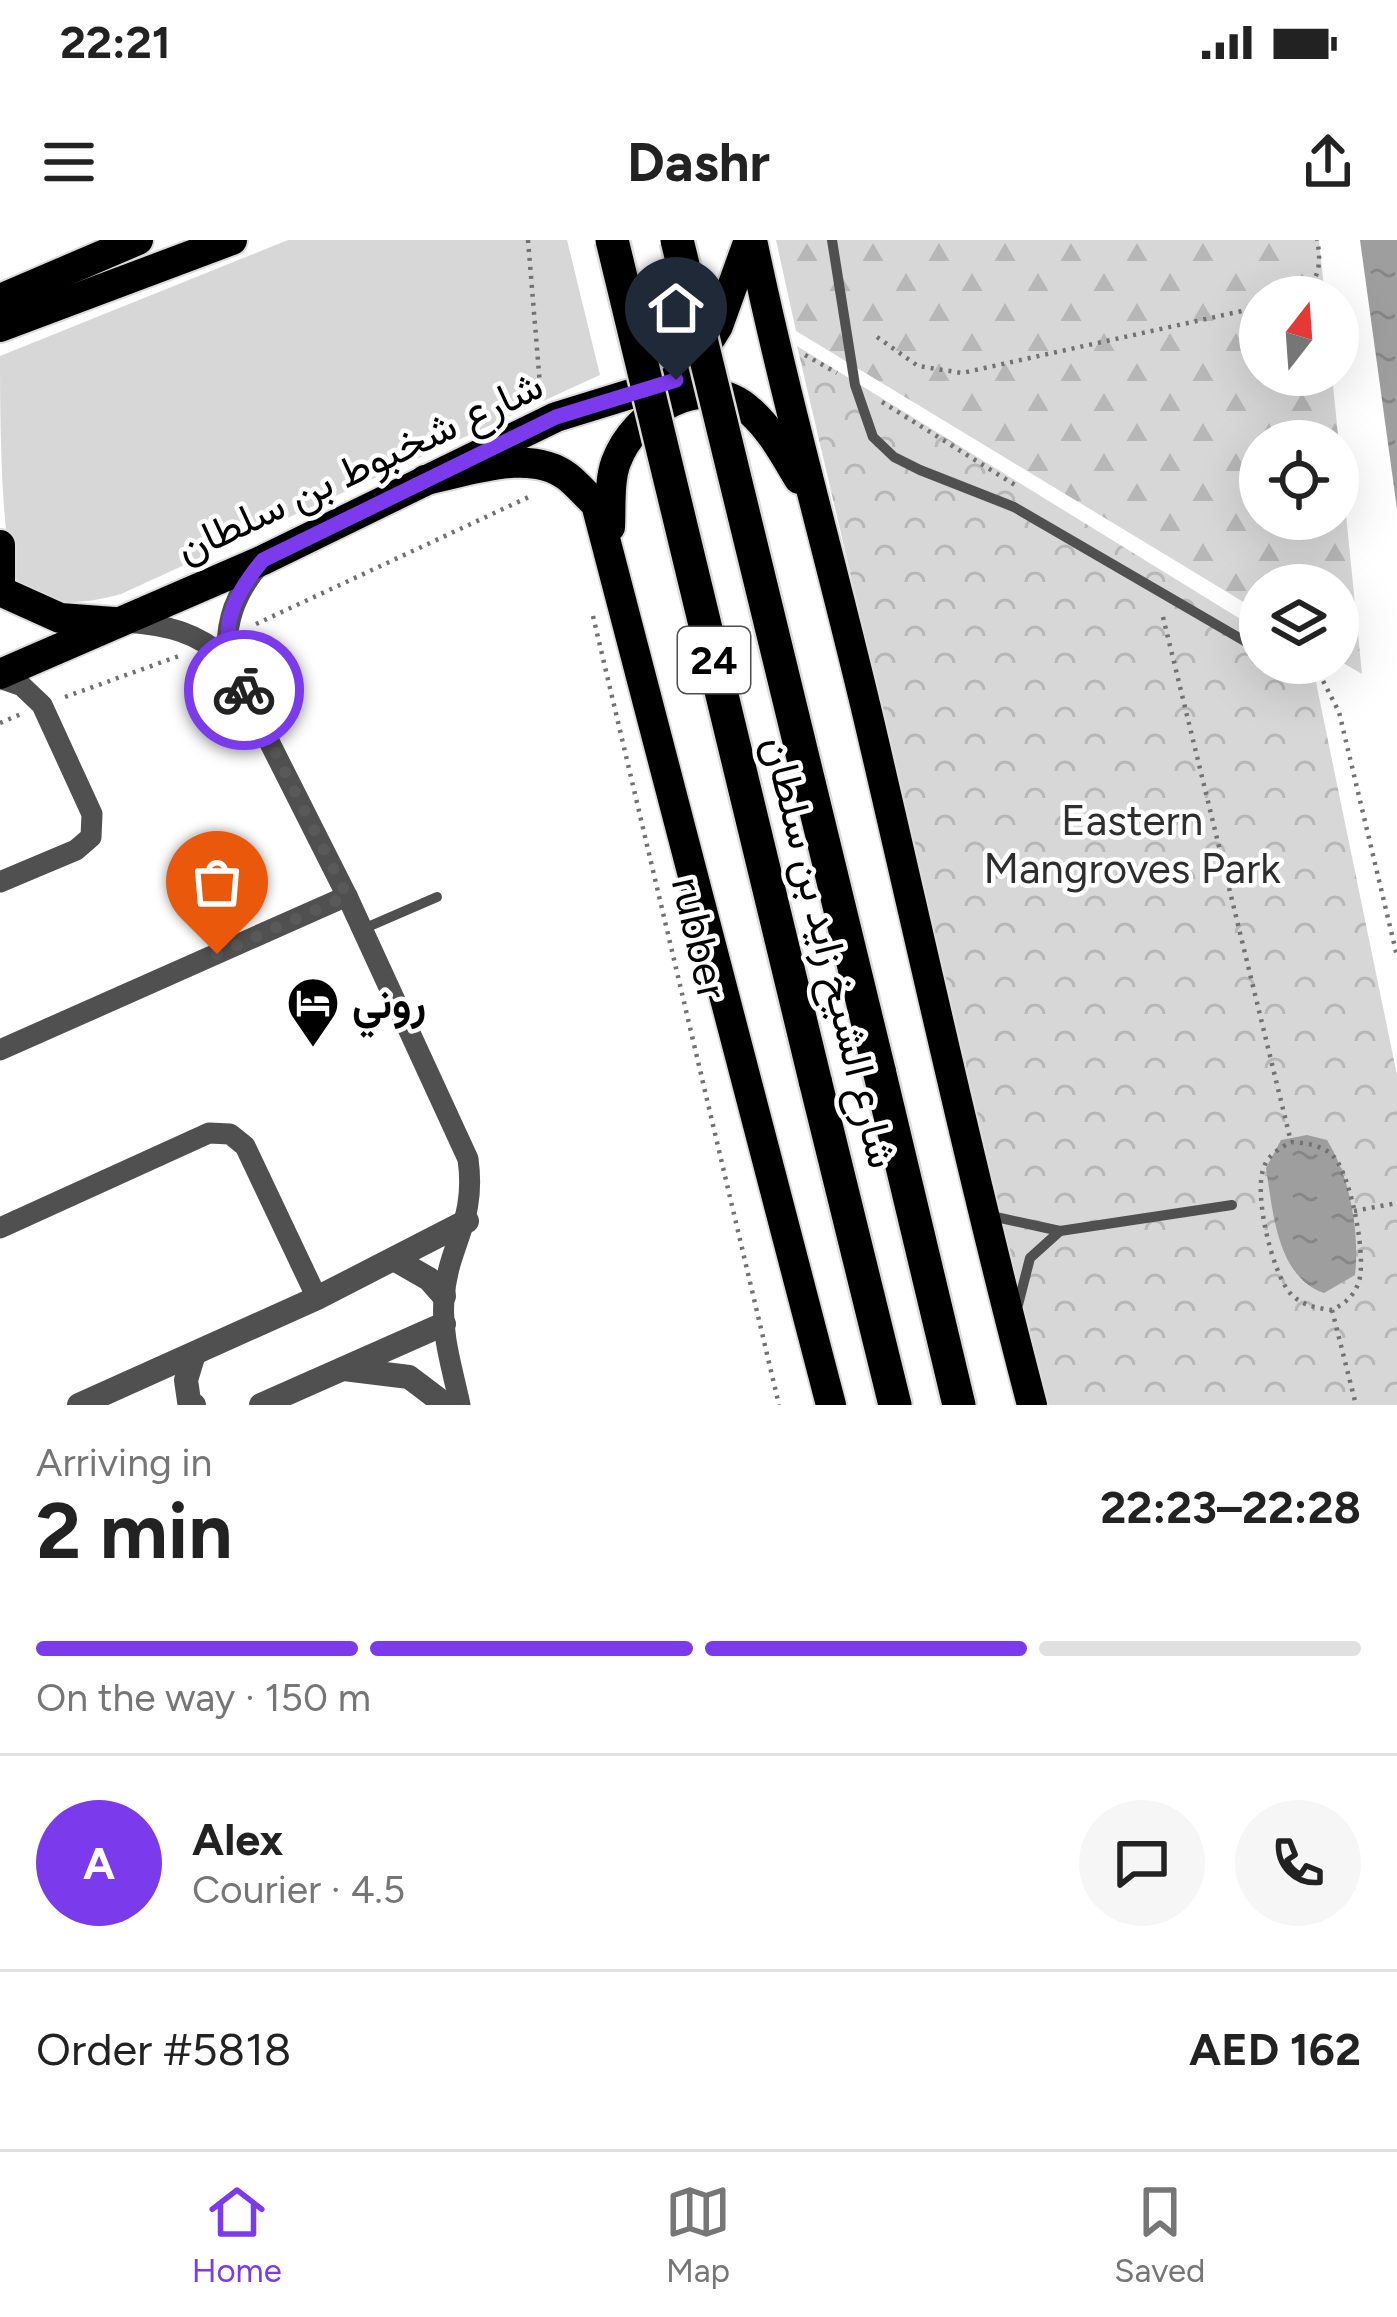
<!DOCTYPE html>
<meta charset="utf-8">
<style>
:root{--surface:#fff;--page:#f6f6f6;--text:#222;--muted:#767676;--line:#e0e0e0;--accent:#7c3aed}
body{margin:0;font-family:Figtree,Vazirmatn,sans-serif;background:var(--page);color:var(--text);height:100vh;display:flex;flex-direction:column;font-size:45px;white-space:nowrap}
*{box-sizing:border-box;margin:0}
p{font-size:39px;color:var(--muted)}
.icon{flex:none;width:66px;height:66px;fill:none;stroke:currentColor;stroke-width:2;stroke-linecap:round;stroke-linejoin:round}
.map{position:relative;height:1165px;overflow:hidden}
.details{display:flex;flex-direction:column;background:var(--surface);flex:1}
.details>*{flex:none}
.needle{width:78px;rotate:17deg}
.buttons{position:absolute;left:1239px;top:36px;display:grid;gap:24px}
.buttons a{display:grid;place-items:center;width:120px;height:120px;border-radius:50%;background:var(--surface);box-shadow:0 12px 48px #0002;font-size:60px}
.pin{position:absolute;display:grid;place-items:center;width:102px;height:102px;color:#fff;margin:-123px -51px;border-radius:50% 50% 50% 0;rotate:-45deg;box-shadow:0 0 12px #0007}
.pin .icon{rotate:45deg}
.courier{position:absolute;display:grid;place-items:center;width:120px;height:120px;margin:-60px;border:9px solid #7c3aed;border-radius:50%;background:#fff;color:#222;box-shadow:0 3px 15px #0007}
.headline em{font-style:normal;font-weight:700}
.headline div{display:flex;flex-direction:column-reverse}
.headline{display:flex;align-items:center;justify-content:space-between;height:204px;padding:0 36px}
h1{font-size:78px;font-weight:700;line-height:90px}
.bar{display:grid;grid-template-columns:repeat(4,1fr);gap:18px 12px;align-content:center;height:144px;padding:0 36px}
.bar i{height:15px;border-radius:9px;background:var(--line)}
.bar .on{background:var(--accent)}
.bar p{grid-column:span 4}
.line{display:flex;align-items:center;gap:30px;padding:0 36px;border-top:3px solid var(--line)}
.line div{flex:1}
.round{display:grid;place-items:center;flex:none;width:126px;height:126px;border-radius:63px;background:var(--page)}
.status{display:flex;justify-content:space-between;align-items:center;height:84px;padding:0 60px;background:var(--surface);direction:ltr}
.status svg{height:33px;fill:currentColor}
header{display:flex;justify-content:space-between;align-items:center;height:156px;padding:0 36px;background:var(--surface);font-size:54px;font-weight:700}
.tabs{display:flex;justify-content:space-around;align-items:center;height:168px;border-top:3px solid var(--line);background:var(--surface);font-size:33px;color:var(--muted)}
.tabs a{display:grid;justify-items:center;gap:6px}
.tabs .on{color:var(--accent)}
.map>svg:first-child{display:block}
.grass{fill:#d7d7d7}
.forest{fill:url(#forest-firs);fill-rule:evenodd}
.park{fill:url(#park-crowns)}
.water{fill:url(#water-ripples)}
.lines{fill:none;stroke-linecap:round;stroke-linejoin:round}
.primary-casing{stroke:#dbdbdb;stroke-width:34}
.trunk-casing{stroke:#dbdbdb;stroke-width:38}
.path{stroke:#727272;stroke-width:4.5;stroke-dasharray:3 6;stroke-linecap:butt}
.service{stroke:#505050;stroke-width:10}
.minor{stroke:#505050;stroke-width:21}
.tertiary{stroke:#505050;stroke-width:24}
.primary{stroke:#000;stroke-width:30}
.trunk{stroke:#000;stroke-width:33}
.trunk-bridge-casing{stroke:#dbdbdb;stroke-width:38;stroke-linecap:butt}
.trunk-bridge{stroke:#000;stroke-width:33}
.done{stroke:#595959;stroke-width:12;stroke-dasharray:0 21.6}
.route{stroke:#7c3aed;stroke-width:15}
.labels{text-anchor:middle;stroke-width:9;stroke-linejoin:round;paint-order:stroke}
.shield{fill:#fff;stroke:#4c4c4c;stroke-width:3}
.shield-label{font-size:39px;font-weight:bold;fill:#000}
.street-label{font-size:42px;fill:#000;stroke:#fff}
.park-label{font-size:42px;fill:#2e2e2e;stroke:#fff}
.poi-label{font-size:42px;font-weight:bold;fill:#000;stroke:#fff;text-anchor:start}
</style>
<div class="status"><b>22:21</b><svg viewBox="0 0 49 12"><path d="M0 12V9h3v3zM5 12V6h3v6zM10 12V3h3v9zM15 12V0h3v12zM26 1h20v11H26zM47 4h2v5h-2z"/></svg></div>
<header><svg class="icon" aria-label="menu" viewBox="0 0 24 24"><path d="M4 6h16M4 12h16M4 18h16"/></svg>Dashr<svg class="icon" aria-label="share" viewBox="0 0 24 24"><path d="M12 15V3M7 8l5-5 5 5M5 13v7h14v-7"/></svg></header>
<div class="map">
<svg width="1397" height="1165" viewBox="0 0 1397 1165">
<defs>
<pattern id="forest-firs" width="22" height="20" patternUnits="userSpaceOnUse" patternTransform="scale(3)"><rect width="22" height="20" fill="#d7d7d7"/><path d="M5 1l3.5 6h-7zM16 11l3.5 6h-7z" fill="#b7b7b7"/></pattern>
<pattern id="park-crowns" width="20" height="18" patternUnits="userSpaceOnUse" patternTransform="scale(3)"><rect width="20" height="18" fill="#d7d7d7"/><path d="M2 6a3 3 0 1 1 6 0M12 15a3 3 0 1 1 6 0" fill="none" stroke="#b7b7b7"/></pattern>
<pattern id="water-ripples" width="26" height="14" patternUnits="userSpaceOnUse" patternTransform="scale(3)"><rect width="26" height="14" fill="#9e9e9e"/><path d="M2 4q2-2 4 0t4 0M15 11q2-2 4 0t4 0" fill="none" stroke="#868686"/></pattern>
</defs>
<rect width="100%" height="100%" fill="#fff"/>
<path class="grass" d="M288,0H567L600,135L121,354C89,363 39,371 16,338C0,305 0,162 0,116Z"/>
<path class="forest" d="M776,0H1319L1325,57H1260V135H1332L1362,434L1338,420V345H1260V372L796,91ZM1260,201H1338V279H1260Z"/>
<polygon class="park" points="797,106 1260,391 1260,423 1312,423 1397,835 1397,1165 1049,1165 1026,1083"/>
<g class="water">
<polygon points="1360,0 1397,0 1397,269"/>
<path d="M1307,895L1327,900C1350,937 1360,992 1355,1035L1324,1053C1277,1037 1273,972 1266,928L1281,900Z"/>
</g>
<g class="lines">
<g class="primary-casing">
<g id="primary">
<path d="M752,0C786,163 832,323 870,485C923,712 973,940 1032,1165"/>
<polyline points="0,59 138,0"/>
<polyline points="0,87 232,0"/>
<path d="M425,240C468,232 530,207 568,237C578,245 587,256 596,264L831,1165"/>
<path d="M610,287C611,266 609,241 616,222C634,172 704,128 750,171C771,189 785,216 799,239"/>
<polyline points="0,305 0,351"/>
<polyline points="0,351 60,378 114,382"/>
<polyline points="0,434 263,320 556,177 676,140 693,126 718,86 749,0"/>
</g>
</g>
<g class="trunk-casing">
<g id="trunk">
<polyline points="879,830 959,1165"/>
<polyline points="815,840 895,1165"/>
</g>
</g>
<g class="path">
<polyline points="528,0 540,145"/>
<path d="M1299,57C1319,41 1322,24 1317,0"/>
<polyline points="877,97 918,126 962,133 1260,67"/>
<polyline points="805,115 837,133"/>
<polyline points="882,162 1015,245"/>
<polyline points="593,376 779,1165"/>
<polyline points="1163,377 1291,902"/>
<polyline points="256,384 533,255"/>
<polyline points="1319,433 1339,472 1397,716"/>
<polyline points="65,457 179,416"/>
<polyline points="0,483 21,474"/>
<path d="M1291,902C1306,903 1323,905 1334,917C1351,936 1368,1021 1358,1044C1353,1057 1344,1064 1332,1070C1316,1068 1301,1065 1290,1053C1272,1032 1253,953 1264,927C1268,915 1280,908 1291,902Z"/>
<polyline points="1354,971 1397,963"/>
<polyline points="1332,1070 1356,1165"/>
</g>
<g class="service">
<polyline points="832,0 855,145 873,197 894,217 920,230 1014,267 1260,410"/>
<polyline points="1284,423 1301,433"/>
<polyline points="363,689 437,657"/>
<polyline points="987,975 1060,991 1232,965"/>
<polyline points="1018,1065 1030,1018 1060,991"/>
</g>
<g class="minor">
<path d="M126,382C167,385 197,392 228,420L347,656L468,919C477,984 447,1004 444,1060C441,1095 453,1131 460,1165"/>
<path d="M228,420C224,382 236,352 261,323"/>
<polyline points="0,438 22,446 42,465 92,574 91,597 76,610 0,642"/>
<polyline points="0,810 347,656"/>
<polyline points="0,988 209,893 230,894 245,906 317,1058"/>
</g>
<g class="tertiary">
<polyline points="394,1019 429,1039 444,1056"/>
<polyline points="194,1114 186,1140 189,1161 194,1165"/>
<polyline points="344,1129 409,1137 446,1165"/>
<polyline points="79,1165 317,1058 467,981"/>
<polyline points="261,1165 444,1084"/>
</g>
<use href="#primary" class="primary"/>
<use href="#trunk" class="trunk"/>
<g class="trunk-bridge-casing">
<g id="trunk-bridge">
<polyline points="612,0 815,840"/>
<polyline points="677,0 879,830"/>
</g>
</g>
<use href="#trunk-bridge" class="trunk-bridge"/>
</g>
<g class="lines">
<polyline class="done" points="217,714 347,656 244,450"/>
<path class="route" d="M244,450C217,397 225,365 263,320L556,177L676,140"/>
</g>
<defs>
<g id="hotel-pin" transform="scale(2.7)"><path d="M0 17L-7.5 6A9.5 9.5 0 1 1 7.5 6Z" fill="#000" stroke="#fff"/><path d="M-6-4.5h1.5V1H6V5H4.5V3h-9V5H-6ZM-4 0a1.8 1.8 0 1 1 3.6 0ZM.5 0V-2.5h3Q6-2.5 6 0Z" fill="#fff"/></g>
</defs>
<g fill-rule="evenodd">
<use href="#hotel-pin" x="313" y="763"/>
</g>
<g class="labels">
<rect class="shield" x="678" y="387" width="72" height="66" rx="9"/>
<g class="shield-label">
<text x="714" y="434">24</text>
</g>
<g class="street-label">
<text transform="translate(359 226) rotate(-25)" y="15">شارع شخبوط بن سلطان</text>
<text transform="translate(700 698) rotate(77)" y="15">rubber</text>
<text transform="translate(831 712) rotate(76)" y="15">شارع الشيخ زايد بن سلطان</text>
</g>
<g class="park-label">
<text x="1132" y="595">Eastern<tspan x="1132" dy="48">Mangroves Park</tspan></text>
</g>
<g class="poi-label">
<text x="352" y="778">روني</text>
</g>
</g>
</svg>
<div class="buttons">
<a><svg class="needle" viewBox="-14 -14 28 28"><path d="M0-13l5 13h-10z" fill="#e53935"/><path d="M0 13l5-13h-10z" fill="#767676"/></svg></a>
<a><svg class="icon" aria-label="locate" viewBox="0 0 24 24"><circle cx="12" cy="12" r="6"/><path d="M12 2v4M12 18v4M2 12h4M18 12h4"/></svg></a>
<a><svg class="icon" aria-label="layers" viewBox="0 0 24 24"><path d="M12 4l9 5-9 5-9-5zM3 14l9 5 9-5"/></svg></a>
</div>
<div class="pin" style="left:217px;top:714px;background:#ea580c"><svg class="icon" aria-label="bag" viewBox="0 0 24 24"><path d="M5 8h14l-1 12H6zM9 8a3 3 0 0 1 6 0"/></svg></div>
<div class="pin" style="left:676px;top:140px;background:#1f2937"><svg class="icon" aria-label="home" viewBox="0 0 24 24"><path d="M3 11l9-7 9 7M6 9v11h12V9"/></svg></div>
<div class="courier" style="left:244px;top:450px"><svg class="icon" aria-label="bike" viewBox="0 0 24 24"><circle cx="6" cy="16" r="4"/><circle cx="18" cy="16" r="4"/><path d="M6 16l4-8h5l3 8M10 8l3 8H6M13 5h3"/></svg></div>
</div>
<section class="details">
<div class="headline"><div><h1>2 min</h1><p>Arriving in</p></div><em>22:23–22:28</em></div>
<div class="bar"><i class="on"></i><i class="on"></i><i class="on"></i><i></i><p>On the way · 150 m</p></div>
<div class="line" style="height:216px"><b class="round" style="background:var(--accent);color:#fff">A</b><div><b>Alex</b><p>Courier · 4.5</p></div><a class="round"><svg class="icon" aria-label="chat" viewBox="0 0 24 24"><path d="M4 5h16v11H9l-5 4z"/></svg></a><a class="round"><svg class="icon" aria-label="phone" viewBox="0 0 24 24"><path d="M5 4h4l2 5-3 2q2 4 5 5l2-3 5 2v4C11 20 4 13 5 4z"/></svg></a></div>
<div class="line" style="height:156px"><div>Order #5818</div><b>AED 162</b></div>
</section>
<nav class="tabs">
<a class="on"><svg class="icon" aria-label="home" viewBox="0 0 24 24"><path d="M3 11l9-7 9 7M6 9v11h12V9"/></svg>Home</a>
<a><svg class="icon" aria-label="map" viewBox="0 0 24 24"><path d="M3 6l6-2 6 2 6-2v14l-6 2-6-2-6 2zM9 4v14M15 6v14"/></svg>Map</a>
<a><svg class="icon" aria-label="saved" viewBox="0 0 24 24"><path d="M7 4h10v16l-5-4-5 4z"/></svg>Saved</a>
</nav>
